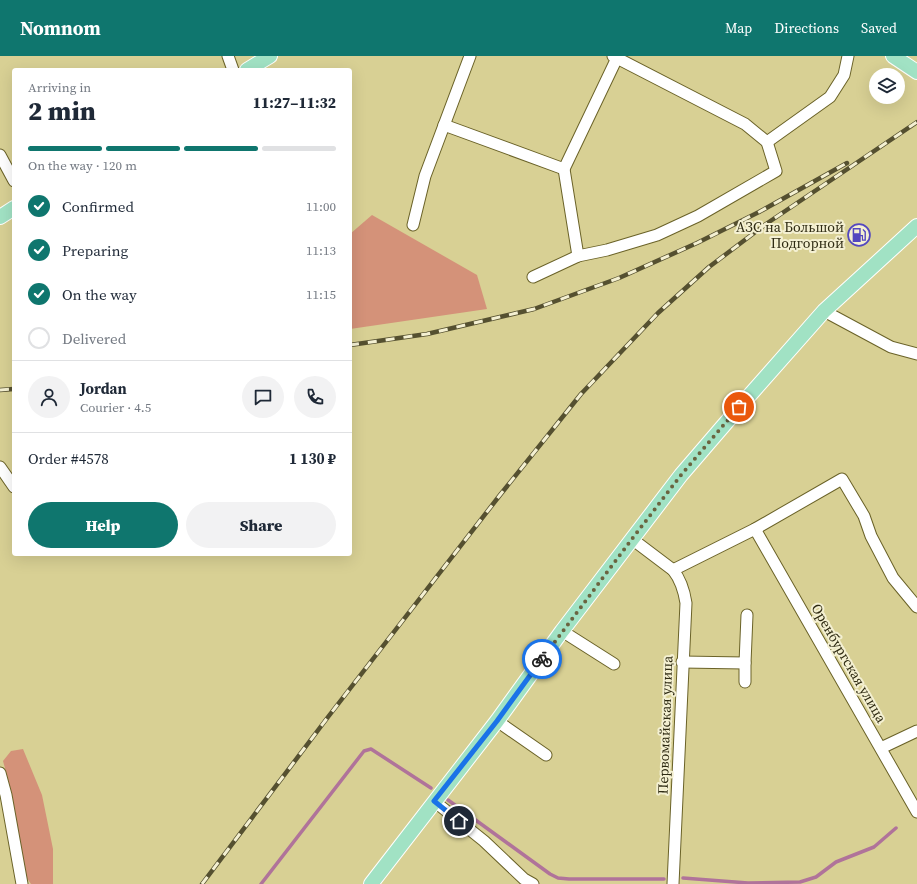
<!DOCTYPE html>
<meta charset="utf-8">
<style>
:root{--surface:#fff;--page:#f2f2f3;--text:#1f2937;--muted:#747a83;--line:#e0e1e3;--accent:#0f766e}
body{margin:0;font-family:"Source Serif 4",serif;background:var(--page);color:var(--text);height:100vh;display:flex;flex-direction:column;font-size:15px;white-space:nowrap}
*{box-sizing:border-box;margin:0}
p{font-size:13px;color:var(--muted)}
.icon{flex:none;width:22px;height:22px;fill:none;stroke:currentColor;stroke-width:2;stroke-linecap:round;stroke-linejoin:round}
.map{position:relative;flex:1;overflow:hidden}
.sheet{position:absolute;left:12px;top:12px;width:340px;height:488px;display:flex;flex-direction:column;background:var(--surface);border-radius:4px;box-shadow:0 4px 16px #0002}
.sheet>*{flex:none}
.buttons{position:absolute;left:869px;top:12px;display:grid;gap:8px}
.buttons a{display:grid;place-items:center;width:36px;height:36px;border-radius:50%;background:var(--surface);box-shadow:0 4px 16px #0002;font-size:20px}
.pin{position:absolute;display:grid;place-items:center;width:34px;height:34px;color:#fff;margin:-17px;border:2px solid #fff;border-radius:50%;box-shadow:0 1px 4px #0007}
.courier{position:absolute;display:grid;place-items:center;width:40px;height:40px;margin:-20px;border:3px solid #1a73e8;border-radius:50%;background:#fff;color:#222;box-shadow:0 1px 5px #0007}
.head em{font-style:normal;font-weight:800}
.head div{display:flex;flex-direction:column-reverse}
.head{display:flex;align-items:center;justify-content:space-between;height:68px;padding:0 16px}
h1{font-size:26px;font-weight:800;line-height:30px}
.bar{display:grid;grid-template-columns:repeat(4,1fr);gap:6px 4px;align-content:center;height:48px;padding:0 16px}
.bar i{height:5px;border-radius:3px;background:var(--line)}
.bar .current{background:var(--accent)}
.bar p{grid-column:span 4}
.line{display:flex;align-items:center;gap:10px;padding:0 16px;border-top:1px solid var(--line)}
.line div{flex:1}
.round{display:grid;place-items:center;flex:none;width:42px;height:42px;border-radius:21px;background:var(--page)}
ol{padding:0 16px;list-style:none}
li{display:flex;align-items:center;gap:12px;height:44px}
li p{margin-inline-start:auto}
li .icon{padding:4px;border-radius:50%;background:var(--accent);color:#fff;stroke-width:4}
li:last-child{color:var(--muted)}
li i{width:22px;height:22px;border:2px solid var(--line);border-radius:50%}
.action{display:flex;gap:8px;margin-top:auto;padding:8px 16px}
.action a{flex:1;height:46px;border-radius:24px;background:var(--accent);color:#fff;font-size:16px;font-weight:800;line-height:46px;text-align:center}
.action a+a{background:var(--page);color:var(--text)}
header{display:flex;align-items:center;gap:24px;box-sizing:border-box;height:56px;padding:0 20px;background:var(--accent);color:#fff}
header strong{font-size:19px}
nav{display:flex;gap:22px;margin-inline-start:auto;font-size:14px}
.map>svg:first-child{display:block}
.green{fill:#d49279}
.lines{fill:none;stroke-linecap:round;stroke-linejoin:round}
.stream{stroke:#b0739a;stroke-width:3.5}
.minor-casing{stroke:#6a6228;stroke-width:13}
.major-casing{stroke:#fff;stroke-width:16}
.minor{stroke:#fff;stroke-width:11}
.major{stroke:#a1e2c4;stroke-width:14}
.rail-casing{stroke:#555030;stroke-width:4.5}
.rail{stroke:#f4f0d2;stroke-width:3;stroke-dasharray:9;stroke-linecap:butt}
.done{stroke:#6a6440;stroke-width:4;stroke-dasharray:0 7.2}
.route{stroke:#1a73e8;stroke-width:5}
.labels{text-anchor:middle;stroke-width:4;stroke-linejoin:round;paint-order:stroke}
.poi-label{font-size:14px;fill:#2e2a12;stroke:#f4f0d2;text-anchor:end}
.street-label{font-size:14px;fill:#2e2a12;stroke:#f4f0d2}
</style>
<header>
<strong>Nomnom</strong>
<nav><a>Map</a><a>Directions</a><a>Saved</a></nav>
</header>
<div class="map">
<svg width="917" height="828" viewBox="0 0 917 828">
<rect width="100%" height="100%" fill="#d8d094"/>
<g class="green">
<polygon points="372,159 477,219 487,253 350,273 350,178"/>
<polygon points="23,693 42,739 53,793 53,828 31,828 26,821 12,738 3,705 11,695"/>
</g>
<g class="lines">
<g class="stream">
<polyline points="448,744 550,818 558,822 569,823 664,823"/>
<polyline points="683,822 748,827 800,826 816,821 836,806 874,791 896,772"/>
<polyline points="261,828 364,695 371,693 431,732"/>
</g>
<g class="minor-casing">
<g id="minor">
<polyline points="228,0 233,14"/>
<polyline points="444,69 564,113 617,2"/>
<polyline points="767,86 830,41 844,19 848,0"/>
<polyline points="0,99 14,125"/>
<polyline points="564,113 578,200"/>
<polyline points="413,169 425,120 470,0"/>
<polyline points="533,221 578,200 607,194 657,179 698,160 776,115 767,86 745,68 613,0"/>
<polyline points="824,255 891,291 917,298"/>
<polyline points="0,411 14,431"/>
<polyline points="755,473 917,756"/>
<path d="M632,483L673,514C681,524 684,534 686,547L673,828"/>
<polyline points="673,514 755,473 842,423 864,460 871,480 893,522 917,551"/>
<polyline points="562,575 614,608"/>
<polyline points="682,606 745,607 747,559"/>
<polyline points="745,607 745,626"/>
<polyline points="497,665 546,699"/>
<polyline points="881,692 917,675"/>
<polyline points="0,717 6,739 22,828"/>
<polyline points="434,745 484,785 524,823 533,828"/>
</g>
</g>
<g class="major-casing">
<g id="major">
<polyline points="893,0 917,16"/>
<polyline points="247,14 270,0"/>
<polyline points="0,161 14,152"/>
<polyline points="371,828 497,665 562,575 681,419 749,340 824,255 917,170"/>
</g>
</g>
<use href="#minor" class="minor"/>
<use href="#major" class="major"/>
<g class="rail-casing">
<g id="rail">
<polyline points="350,289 427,278 534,253 619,222 697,187 759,156 847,107"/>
<polyline points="0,334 14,333"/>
<polyline points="202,828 328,661 500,439 581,338 658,257 709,211 766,168 917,66"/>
</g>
</g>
<use href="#rail" class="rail"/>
</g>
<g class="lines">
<polyline class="done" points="542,603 632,483 681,419 739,351"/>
<polyline class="route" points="459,765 434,745 497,665 542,603"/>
</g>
<defs>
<g id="fuel-ring" transform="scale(1.15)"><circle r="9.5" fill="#f4f0d2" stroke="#5347bf" stroke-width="1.5"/><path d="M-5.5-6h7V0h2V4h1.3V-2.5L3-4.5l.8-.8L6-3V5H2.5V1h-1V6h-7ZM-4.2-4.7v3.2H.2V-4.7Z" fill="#5347bf"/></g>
</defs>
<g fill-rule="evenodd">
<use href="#fuel-ring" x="859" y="179"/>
</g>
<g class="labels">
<g class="poi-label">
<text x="844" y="176">АЗС на Большой<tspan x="844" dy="16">Подгорной</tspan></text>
</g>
<g class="street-label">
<text transform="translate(849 607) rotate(60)" y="5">Оренбургская улица</text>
<text transform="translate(665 669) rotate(-88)" y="5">Первомайская улица</text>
</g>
</g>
</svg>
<div class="buttons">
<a><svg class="icon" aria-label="layers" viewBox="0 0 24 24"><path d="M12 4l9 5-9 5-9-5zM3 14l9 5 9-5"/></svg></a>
</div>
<div class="pin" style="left:739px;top:351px;background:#ea580c"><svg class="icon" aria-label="bag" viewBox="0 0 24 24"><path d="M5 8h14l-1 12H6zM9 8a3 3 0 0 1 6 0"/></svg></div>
<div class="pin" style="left:459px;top:765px;background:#1f2937"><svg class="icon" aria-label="home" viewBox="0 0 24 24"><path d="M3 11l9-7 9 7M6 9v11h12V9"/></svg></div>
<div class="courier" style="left:542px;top:603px"><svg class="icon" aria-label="bike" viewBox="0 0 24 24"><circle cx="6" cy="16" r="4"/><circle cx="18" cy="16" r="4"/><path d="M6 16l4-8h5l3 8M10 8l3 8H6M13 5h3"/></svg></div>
<section class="sheet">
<div class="head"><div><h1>2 min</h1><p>Arriving in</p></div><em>11:27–11:32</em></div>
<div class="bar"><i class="current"></i><i class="current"></i><i class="current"></i><i></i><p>On the way · 120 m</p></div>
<ol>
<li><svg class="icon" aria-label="check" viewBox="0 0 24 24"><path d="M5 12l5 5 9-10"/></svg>Confirmed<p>11:00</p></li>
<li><svg class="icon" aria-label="check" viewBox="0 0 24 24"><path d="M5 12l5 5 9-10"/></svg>Preparing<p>11:13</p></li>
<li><svg class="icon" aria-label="check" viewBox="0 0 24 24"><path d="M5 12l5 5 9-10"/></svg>On the way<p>11:15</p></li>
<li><i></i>Delivered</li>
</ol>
<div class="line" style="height:72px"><a class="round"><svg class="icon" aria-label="person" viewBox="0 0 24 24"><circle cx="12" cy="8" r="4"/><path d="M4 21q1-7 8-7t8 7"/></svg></a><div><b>Jordan</b><p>Courier · 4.5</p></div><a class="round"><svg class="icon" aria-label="chat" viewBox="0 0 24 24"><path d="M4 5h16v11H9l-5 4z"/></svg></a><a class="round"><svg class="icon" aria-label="phone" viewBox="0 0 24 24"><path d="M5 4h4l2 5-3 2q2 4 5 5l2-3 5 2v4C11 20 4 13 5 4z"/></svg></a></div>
<div class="line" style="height:52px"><div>Order #4578</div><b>1 130 ₽</b></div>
<div class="action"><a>Help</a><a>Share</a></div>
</section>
</div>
